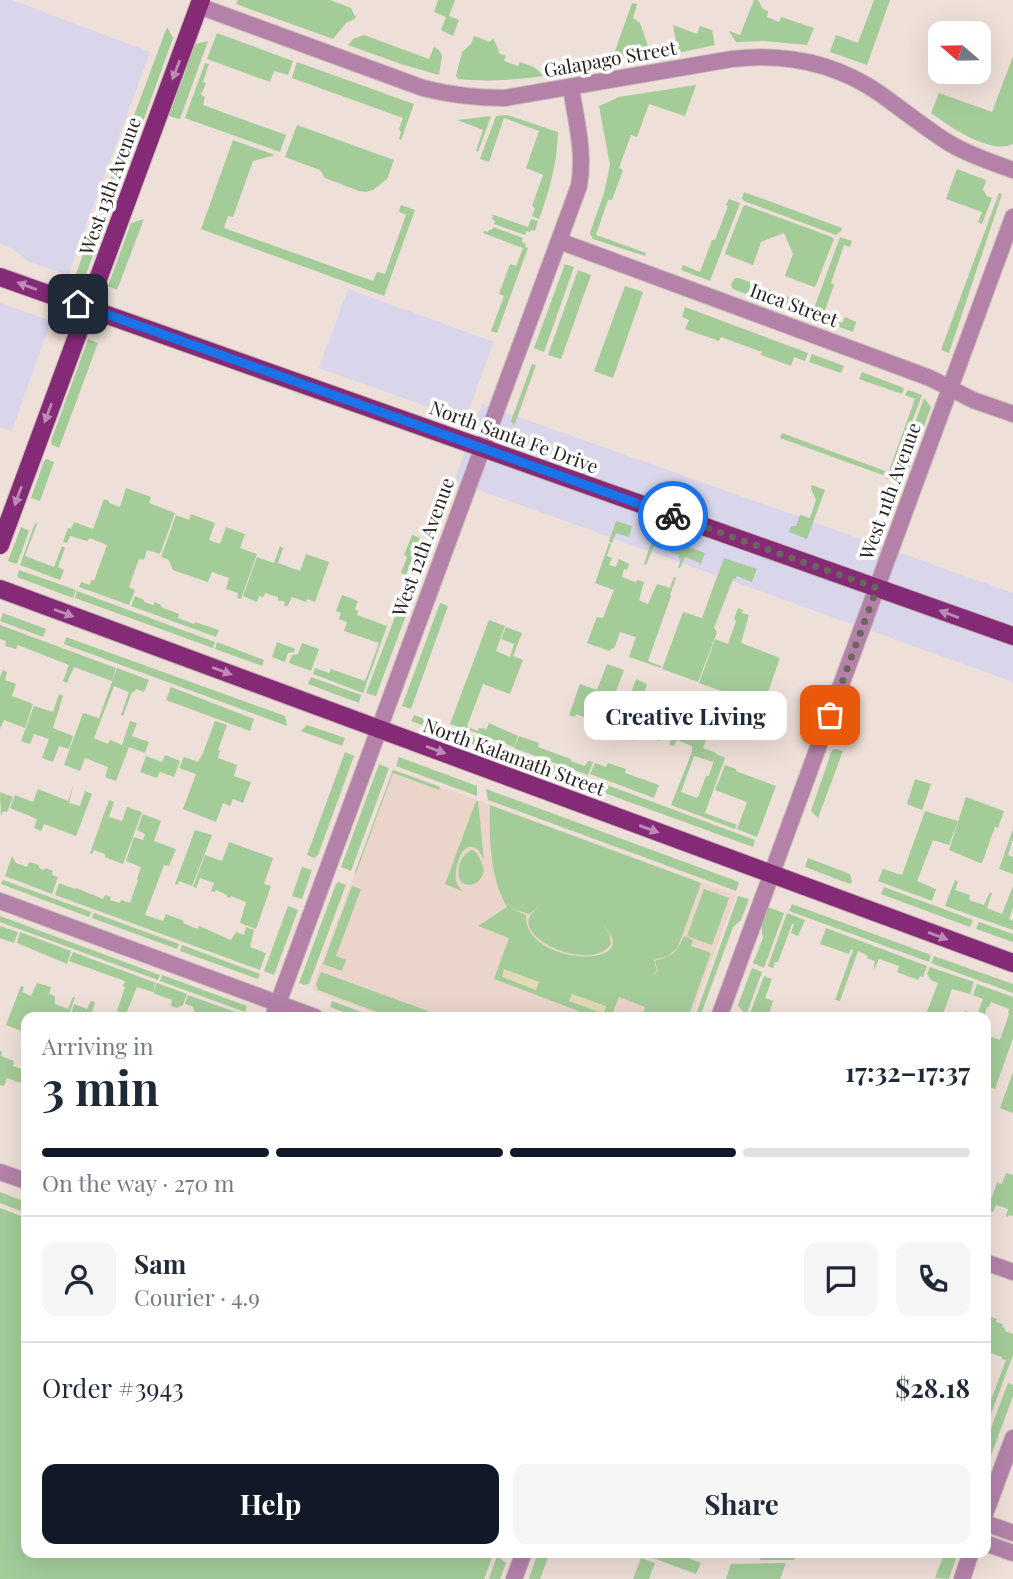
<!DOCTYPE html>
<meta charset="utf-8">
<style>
:root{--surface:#fff;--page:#f6f6f7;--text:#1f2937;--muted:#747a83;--line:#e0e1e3;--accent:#111827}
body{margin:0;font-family:"Playfair Display",serif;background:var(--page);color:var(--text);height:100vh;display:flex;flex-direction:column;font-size:26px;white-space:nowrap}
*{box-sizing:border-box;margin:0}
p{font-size:23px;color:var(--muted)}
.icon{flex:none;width:38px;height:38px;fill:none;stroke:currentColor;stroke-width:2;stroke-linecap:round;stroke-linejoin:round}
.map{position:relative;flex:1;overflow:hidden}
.details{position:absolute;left:21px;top:1012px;width:970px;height:546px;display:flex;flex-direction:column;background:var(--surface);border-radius:14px;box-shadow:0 7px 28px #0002}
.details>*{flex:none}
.needle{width:46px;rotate:290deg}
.tools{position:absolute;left:928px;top:21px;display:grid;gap:14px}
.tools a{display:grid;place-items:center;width:63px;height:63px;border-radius:14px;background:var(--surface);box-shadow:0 7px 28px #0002;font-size:35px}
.pin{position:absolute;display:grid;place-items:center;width:60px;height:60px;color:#fff;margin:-30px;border-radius:14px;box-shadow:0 4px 10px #0006}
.courier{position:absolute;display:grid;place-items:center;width:70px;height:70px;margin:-35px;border:5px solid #1a73e8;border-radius:50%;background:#fff;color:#222;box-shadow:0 2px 9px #0007}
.bubble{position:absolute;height:49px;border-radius:14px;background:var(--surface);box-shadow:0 7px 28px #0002;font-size:23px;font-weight:700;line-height:49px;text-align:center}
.headline em{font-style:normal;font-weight:700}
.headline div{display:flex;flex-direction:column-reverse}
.headline{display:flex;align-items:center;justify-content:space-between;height:119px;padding:0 21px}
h1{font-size:46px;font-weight:700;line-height:52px}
.bar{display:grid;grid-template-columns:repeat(4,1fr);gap:10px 7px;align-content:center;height:84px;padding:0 21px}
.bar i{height:9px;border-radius:5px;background:var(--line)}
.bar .current{background:var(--accent)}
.bar p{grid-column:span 4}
.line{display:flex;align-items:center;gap:18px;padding:0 21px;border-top:2px solid var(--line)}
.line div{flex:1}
.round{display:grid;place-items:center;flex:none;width:74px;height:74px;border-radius:14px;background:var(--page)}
.cta{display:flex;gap:14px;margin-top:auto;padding:14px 21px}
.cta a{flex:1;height:80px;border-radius:14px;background:var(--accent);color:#fff;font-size:28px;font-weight:700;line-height:80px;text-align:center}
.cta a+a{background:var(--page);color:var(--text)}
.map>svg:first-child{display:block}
.commercial{fill:#d9d5eb}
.built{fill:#ebd4c9}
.green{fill:#a4cc99;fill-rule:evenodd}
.sand{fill:#e3d9b4}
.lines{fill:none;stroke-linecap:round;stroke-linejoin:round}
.minor-casing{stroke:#cabdb7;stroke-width:18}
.major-casing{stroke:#cabdb7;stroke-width:20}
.minor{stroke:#b482a9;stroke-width:16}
.major{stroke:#852a76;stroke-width:18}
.oneway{fill:#bc8ab4}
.done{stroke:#6d6460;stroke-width:7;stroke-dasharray:0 12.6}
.route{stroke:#1a73e8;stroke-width:9}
.labels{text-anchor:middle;stroke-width:7;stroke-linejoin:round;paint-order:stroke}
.street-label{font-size:19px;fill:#27211f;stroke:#fff}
</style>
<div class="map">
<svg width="1013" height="1579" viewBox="0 0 1013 1579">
<rect width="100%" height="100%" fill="#eedfd8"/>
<g class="commercial">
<polygon points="0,0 12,0 150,52 68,275 30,262 11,248 0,244"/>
<polygon points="348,289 494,342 465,420 319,368"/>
<polygon points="0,303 51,321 12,431 0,427"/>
<polygon points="482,404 1013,593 1013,682 454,481"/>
</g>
<polygon class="built" points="393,769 736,895 691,1017 386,1017 312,990"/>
<g class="green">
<polygon points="238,0 330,0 351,8 356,18 346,23 333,39 236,4"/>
<polygon points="438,0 455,0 449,16 459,20 453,36 441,30 446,17 434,12"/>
<polygon points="754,0 758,0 763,9 768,11 767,17 779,22 781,17 814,28 807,45 764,41 736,42 729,31 740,35"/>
<polygon points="874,0 890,0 867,65 830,52 836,35 858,43"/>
<polygon points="632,3 637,4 633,18 640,23 650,52 659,49 662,56 610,65"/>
<polygon points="673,25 697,34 700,26 712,30 715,45 678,53"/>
<polygon points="167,27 173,38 137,138 123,145"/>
<polygon points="217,33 293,61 288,75 274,71 270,82 207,59"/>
<polygon points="364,35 429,59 434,47 439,50 442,56 439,75 404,65 348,45 353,39"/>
<path d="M474,36L490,42L493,38L499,51L498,53L506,56L504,61L518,66L520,62L534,67L544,76C511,80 490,82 458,79L456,76L462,52L471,44Z"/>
<polygon points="208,41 180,119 169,116 195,44"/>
<path d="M1013,56V144C990,155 949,126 931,113L939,93L992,112Z"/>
<polygon points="297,62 414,104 401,140 399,139 401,132 399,129 403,118 292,78"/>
<polygon points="205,63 209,64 203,82 206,83 201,95 205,97 203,105 286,135 280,152 185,118"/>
<polygon points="696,85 685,116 649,104 637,137 631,135 619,168 623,170 612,200 608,200 596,235 646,253 645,256 593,239 590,233 604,193 610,165 599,106 619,97"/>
<path d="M507,115L558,132C557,164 550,189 539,219L532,216L535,208L532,206L543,175L526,168L539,131L504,118L489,162L480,159L496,116Z"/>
<polygon points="491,116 478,152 476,151 483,130 457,120"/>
<polygon points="297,125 394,160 387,179 373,190 365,192 359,191 325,178 320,170 285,157"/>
<polygon points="233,140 275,155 253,161 233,217 228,216 224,228 373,281 377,272 385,274 406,215 399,212 401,205 415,210 384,296 201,229"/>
<polygon points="957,169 986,180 983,190 987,196 992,198 982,224 978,222 982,212 946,199"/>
<polygon points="113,172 119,183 85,277 76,274"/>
<polygon points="744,192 842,228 841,231 836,235 744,201 742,198"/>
<polygon points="999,193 1002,194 949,353 941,350"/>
<polygon points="729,199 740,203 710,281 681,270 683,265 700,272 712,240 715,240 728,206 726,205"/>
<polygon points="745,205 832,237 834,239 816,285 814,287 785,276 793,254 784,233 761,242 753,265 727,255 725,253 743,207"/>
<polygon points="491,214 528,227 531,219 538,221 535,231 531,230 530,232 526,231 525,235 494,224 495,221 492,219 493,216"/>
<polygon points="144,219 117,290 108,286 131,223"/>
<polygon points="493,227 523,238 522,242 526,244 525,247 528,248 497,333 491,331 504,296 499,294 510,264 516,266 523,248 483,233 484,231 488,232 489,230 492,230"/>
<polygon points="840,237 852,241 850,247 844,245 831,283 834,285 823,316 842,323 845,317 856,322 853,332 811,317"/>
<polygon points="565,264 574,267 544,352 534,348"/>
<polygon points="578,270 591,275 561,359 548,355"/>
<polygon points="735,278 739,278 791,298 793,302 792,306 787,309 735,290 732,288 731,284"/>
<polygon points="625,286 643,292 613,378 594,371"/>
<polygon points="685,307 808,353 805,361 794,357 791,366 761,355 762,352 721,337 719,341 685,329 689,320 682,317"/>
<polygon points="88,339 98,343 59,448 52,445 51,441"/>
<polygon points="812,354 844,366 841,373 809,362"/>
<polygon points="532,364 536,365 514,426 511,421"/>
<polygon points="862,372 904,388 902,394 859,379"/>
<polygon points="908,390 922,395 890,480 886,479 915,399 905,395"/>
<polygon points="924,398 931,407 902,487 893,484"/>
<polygon points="782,433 885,471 883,475 780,438"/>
<polygon points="47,459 54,462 40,501 31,498 44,461"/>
<polygon points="812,485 825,490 807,539 789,532 791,526 796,526 800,515 810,518 816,500 811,489"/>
<polygon points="126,488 151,497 149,503 175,513 160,554 147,550 144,560 139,559 129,587 135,590 129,605 79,587 81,582 90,585 91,580 94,581 107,545 90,538 87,541 70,536 67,543 63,542 68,528 71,529 74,522 93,529 104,499 109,501 109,503 120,507"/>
<polygon points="191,514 215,523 209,540 220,544 226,527 245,534 240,548 257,554 241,599 237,598 238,593 226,589 229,578 212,572 208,582 173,570 169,560 161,557 176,515 189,520"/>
<polygon points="616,521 632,526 629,537 616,533 612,543 609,541"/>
<polygon points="35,523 37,524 25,556 54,567 62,546 65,548 58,567 64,570 60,580 20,565"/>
<polygon points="21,527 29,531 17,564 8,561"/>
<polygon points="649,533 705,553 700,566 700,563 685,557 680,568 678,568 681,559 678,558 679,555 654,546 646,565 644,564 651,543 647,540"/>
<polygon points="412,535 420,538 406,575 401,573 407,557 404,555"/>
<polygon points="609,543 611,544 607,556 612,558 609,565 616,567 619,559 629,564 627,570 624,569 622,577 635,582 635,584 637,580 644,582 639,600 648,604 657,584 670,588 674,577 676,578 670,595 671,596 648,661 661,666 661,668 629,657 636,637 620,632 614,649 612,648 610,651 587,643 597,617 603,618 614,590 595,583"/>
<polygon points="280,546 283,548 278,563 300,571 306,554 329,562 315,602 307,599 306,602 292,597 287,607 284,605 285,602 278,600 278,597 265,593 263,597 259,596 257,602 243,596 257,557 274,563"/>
<polygon points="724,558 757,569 752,582 737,576 735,579 733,579 714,628 717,632 698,682 662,669 683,612 702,618"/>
<polygon points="19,570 76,590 73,598 17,577"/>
<polygon points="406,588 415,591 376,696 366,693"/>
<polygon points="77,591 215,642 213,648 75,598"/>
<polygon points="342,595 358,601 355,609 358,611 357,615 387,626 363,693 313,674 315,668 329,673 331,669 365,681 379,643 344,631 347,622 339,619 341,613 336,611"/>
<polygon points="135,596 144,600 144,602 153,605 155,602 161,605 161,607 179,614 178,618 194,624 195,622 219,630 216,637 131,606"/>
<polygon points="440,603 448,606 411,709 402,706"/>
<polygon points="738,608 743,610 742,613 749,615 741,643 780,658 763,706 699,683 715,639 728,644 736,621 734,619"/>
<polygon points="3,613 46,629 43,637 0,621"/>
<polygon points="489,620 505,626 496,651 510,657 514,644 501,639 506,627 522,633 513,656 523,660 510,694 483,684 467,726 468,727 467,730 450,724"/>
<polygon points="0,625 116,668 112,681 74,667 67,683 63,681 69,665 18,645 16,649 5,646 6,641 0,639"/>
<polygon points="66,637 285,716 287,726 64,644"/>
<polygon points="217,642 264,660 262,666 215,649"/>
<polygon points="277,642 295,649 294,652 288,653 285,662 272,657"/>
<polygon points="302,643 319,649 311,671 289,663 292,655 298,654"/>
<polygon points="607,664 624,670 616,691 629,696 617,727 603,722 602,724 576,714 575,717 569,715 580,684 597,690"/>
<polygon points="117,668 149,680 144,692 136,689 134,692 132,692 123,716 121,715 129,692 114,686 94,738 108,744 110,740 122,745 130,721 137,723 132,736 149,742 145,753 129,747 116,781 105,777 108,767 85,758 80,771 64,765 83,713 99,718"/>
<polygon points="3,670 7,672 5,680 16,684 12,696 33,704 25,728 4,720 0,729 0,677"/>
<polygon points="311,677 361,695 359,703 308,684"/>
<polygon points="636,679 647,684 642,699 668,708 669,706 685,711 690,697 693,697 724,708 714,733 709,732 703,748 716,753 713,762 694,756 681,792 697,798 699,795 706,776 709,776 716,754 725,758 705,813 737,825 735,829 671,805 692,752 692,746 677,740 674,746 669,745 671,739 662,735 660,741 656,740 656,737 639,731 635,741 616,735"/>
<polygon points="171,687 254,719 250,731 166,700"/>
<polygon points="59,694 63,696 53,728 73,736 69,749 59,746 53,762 42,758 49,739 34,734 30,744 21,741 34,706 53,712"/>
<polygon points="414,715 575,774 572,781 411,721"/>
<polygon points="215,721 227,725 218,750 220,751 218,758 237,765 234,776 251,782 243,803 233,799 230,806 223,803 216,822 183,809 196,774 179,768 184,757 198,762 203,753"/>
<polygon points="489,723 518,736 514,747 469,730 470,728 478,731 479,728 487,729"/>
<polygon points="307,725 345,738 342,746 301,731"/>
<polygon points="519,736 539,743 538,747 571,759 571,761 585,766 588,761 593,762 588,775 514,748"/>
<polygon points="836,749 843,751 818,818 811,811 832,750"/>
<polygon points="345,752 354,756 318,855 314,858 307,855"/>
<polygon points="165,755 180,761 174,777 160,772 157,778 140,772 146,756 162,762"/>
<polygon points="399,757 477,786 477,796 396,766"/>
<polygon points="595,763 606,767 608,763 626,769 625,773 659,785 654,798 590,774"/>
<polygon points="379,764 389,768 351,871 341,867"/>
<polygon points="725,765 736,769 736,771 776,786 757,837 737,829 747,802 715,790"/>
<polygon points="393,770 440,787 439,790 393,773 356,873 355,872"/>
<polygon points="915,779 931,784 922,810 907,804"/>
<polygon points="602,783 755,840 753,847 599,791"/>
<polygon points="73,786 69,803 80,806 85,791 92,794 76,836 44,824 41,831 34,828 37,819 10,808 15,795 33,802 38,789 68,801"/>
<polygon points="486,789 739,882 736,891 488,800"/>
<polygon points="0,792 13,797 7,812 3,811 1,816"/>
<polygon points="966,797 1004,811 998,828 995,827 982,863 980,863 949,850"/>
<polygon points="109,800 114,802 109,817 122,821 127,807 142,812 123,864 105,857 105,854 94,850 92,854 90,853"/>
<path d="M476,801H478L484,860C482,856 480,853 478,850C462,836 454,870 456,880C457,885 459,887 462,891L445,884Z"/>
<path d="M490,805L701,883L678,947L668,956L654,960L657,971L652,976L658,971L655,961C672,956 677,953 684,936L693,940L691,946L711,953L688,1017H642L645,1007L619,997L611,1017H594L494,979L509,938L478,926L507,907C490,878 489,838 490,805ZM539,907C536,910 530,913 529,919C522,942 592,972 611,944L609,933L603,925C648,970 524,967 526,915L510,908L529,914Z"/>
<polygon points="925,811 958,821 949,845 933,840 917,881 936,889 932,901 878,881 883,869 902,875"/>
<polygon points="143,814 161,821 154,841 176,849 169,866 164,865 145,915 163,921 166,914 184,921 183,923 197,929 199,926 231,940 236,932 244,935 246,927 254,930 250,947 266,953 260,970 55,895 59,883 75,889 76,888 103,899 105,895 111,897 110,900 120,903 121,900 130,903 138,880 137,879 141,867 126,861 134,837 143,840 145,834 137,830"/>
<polygon points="1013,829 1013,841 1010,841 1012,842 1008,855 1013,857 1013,874 999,869"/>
<polygon points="195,830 212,835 192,886 179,881 177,885 175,884"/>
<polygon points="229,842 273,858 264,884 271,886 256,929 240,923 246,902 231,896 230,898 227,897 227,895 216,890 215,892 211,891 214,883 200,878 196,888 193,887 205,855 222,861"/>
<path d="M471,850H473L476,852L481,861L484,871C481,882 472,889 461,882C455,871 460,856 471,850Z"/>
<polygon points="12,856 16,863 27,867 29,862 39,865 39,868 44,870 45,868 53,871 52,875 58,877 52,894 5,876"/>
<polygon points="808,858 850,874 852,882 850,884 805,867"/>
<polygon points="302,867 312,870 302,899 292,896"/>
<polygon points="3,880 91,912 89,917 1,884"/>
<polygon points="955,880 958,881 955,890 970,895 969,900 984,905 990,892 992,893 987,908 1002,914 1013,886 1013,907 1009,919 1013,921 1013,930 945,906"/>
<polygon points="339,882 346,885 309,984 304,985 299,983 336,884"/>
<polygon points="352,886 361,889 336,956 346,960 342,971 323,964"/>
<polygon points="884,887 973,920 970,927 881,894"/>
<polygon points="704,889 729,898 712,945 687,936"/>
<polygon points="738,896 749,899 741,920 733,927 700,1017 695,1017"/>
<polygon points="792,904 931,955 929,962 789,911"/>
<polygon points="288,906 298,910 274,975 264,971"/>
<polygon points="768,907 784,913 764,968 753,963 763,938 761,925"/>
<polygon points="94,913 179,944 177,949 92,918"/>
<polygon points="787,913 805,920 798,936 791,933 794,924 792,924 778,962 775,962 773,968 768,966"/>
<polygon points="0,916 160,975 158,980 0,922"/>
<polygon points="979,922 1013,934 1013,942 976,929"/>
<polygon points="0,926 18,932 14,943 0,938"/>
<polygon points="826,928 927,966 923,977 920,976 918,980 897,972 899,966 879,959 873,972 875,961 867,958 868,956 858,951 840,1001 835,1000 853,950 851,949 849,954 820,944"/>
<polygon points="20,932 71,951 67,964 17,943"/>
<polygon points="182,945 260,974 258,979 180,951"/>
<polygon points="73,952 156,983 153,992 137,987 126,1014 117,1011 125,987 123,986 125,981 69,961"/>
<polygon points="934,956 1013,984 1013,993 931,963"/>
<polygon points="930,967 974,982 970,994 952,989 942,1017 925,1017 938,983 931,980 927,974"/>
<polygon points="752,968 762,972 746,1016 738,1005"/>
<polygon points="321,972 428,1011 426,1017 391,1017 318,990 316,984"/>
<polygon points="162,975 247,1006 245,1012 160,981"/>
<polygon points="764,976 772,979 765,998 773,1001 768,1017 751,1017 749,1016"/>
<polygon points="37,983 51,987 49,994 55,996 55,1004 68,1009 73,997 75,997 68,1017 30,1015 26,1017 26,1026 24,1032 6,1025 21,986 24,987 22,992 31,996"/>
<polygon points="157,983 187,994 183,1005 177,1008 171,1006 172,1000 153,993"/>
<polygon points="977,984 1013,997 1013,1038 995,1089 985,1085 985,1038 990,1040 992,1037 1000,1040 1009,1014 1008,1013 1009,1009 991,1002 989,1007 987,1007 984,1017 963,1017 965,1011 977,1015 983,999 973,995"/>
<polygon points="188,995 244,1015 243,1017 202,1017 196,1014 192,1006 185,1004"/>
<polygon points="91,1001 95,1002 92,1012 105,1017 70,1017 74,1004 87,1009"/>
<polygon points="332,1001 375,1017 356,1017 330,1007"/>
<polygon points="0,1051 2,1051 1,1056 14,1061 13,1066 26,1071 26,1085 7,1078 4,1086 0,1085"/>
<polygon points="1013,1072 1013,1113 1000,1108"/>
<polygon points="1006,1173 1013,1175 1013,1216 1009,1215 1008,1217 1006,1216 1008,1209 996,1205 993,1212 987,1210 997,1183 1002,1184"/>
<polygon points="0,1192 26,1202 26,1213 0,1203"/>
<polygon points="0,1208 26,1218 26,1552 494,1552 484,1579 0,1579"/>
<polygon points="991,1317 997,1319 996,1322 1003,1324 1002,1327 1005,1328 1005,1331 1013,1334 1013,1355 991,1414 985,1411 985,1407 988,1408 1006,1360 1002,1359 1002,1357 985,1351 985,1319 989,1320"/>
<polygon points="1008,1383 1013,1385 1013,1396 985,1472 985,1444"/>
<polygon points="538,1552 550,1552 540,1579 529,1579"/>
<polygon points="637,1552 672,1552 701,1563 696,1574"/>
<polygon points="763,1552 787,1552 796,1556 794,1560 760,1560"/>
<polygon points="944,1554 956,1558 949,1579 935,1578"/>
<polygon points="497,1556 506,1563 500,1579 489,1579"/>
<polygon points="641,1558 655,1563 649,1579 633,1579"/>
<polygon points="786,1563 780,1579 726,1579 731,1564"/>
</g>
<g class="sand">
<polygon points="504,969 539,982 536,990 502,977"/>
<polygon points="572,994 606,1006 604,1014 569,1001"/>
</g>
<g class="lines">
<g class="minor-casing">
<g id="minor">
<path d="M199,6L423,88C450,95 477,98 505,98L732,59C785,53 835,63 879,93C903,110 925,128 949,143C969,155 991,162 1013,170"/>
<polyline points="559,241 930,378 973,400 1013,414"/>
<polyline points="0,901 315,1017"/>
<path d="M273,1017L579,186C585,152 576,121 571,88"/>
<polyline points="719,1017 1013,217"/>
<polyline points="0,1172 26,1181"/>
<polyline points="985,1262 1013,1272"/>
<polyline points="985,1514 1013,1438"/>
<polyline points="985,1523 1013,1533"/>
<polyline points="985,1543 1013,1553"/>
<polyline points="514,1579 524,1552"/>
<polyline points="962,1579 971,1552"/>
</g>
</g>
<g class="major-casing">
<g id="major">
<polyline points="0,277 1013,636"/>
<polyline points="0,545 201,0"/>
<polyline points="0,589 1013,963"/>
</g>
</g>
<use href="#minor" class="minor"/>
<use href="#major" class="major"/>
</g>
<defs><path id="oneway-solid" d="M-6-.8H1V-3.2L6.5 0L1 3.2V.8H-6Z" transform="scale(1.75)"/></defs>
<g class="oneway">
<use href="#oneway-solid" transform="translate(176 70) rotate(111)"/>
<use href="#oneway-solid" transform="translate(27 286) rotate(-160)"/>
<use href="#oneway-solid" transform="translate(48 413) rotate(110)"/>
<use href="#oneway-solid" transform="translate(18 496) rotate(110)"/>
<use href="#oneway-solid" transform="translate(64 613) rotate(20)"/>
<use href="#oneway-solid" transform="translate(949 614) rotate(-160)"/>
<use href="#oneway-solid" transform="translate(222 671) rotate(20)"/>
<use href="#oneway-solid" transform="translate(436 750) rotate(20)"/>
<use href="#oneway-solid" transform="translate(649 829) rotate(20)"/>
<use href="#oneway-solid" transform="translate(938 936) rotate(20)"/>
</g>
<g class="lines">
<polyline class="done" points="673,516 877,588 830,715"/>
<polyline class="route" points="78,304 673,516"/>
</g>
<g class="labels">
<g class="street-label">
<text transform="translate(610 59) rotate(-10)" y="7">Galapago Street</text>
<text transform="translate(110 186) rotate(-70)" y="7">West 13th Avenue</text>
<text transform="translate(794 305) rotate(20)" y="7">Inca Street</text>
<text transform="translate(514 437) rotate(20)" y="7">North Santa Fe Drive</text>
<text transform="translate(890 491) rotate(-70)" y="7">West 11th Avenue</text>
<text transform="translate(423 547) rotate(-70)" y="7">West 12th Avenue</text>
<text transform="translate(514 757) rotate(20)" y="7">North Kalamath Street</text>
</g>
</g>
</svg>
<div class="tools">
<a><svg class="needle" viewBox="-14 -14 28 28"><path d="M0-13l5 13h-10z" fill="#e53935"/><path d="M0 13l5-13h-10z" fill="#747a83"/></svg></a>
</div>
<div class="pin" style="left:830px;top:715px;background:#ea580c"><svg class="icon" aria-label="bag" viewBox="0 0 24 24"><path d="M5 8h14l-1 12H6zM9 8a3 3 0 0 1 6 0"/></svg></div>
<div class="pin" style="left:78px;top:304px;background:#1f2937"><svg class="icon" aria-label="home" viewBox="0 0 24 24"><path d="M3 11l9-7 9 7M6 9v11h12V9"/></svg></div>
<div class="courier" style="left:673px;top:516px"><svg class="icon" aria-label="bike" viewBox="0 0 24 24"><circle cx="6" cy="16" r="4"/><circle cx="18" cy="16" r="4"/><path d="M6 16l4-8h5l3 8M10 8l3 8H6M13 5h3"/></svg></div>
<div class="bubble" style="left:584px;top:691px;width:203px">Creative Living</div>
<section class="details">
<div class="headline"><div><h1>3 min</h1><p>Arriving in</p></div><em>17:32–17:37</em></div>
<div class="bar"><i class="current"></i><i class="current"></i><i class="current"></i><i></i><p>On the way · 270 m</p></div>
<div class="line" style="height:126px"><a class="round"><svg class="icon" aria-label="person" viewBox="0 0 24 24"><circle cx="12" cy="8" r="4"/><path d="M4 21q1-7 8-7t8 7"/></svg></a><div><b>Sam</b><p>Courier · 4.9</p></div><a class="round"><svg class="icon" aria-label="chat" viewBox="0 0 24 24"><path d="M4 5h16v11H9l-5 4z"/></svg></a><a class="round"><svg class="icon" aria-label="phone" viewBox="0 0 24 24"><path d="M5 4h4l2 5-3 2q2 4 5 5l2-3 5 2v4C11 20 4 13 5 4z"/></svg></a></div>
<div class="line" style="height:91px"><div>Order #3943</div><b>$28.18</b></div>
<div class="cta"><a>Help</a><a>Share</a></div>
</section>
</div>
